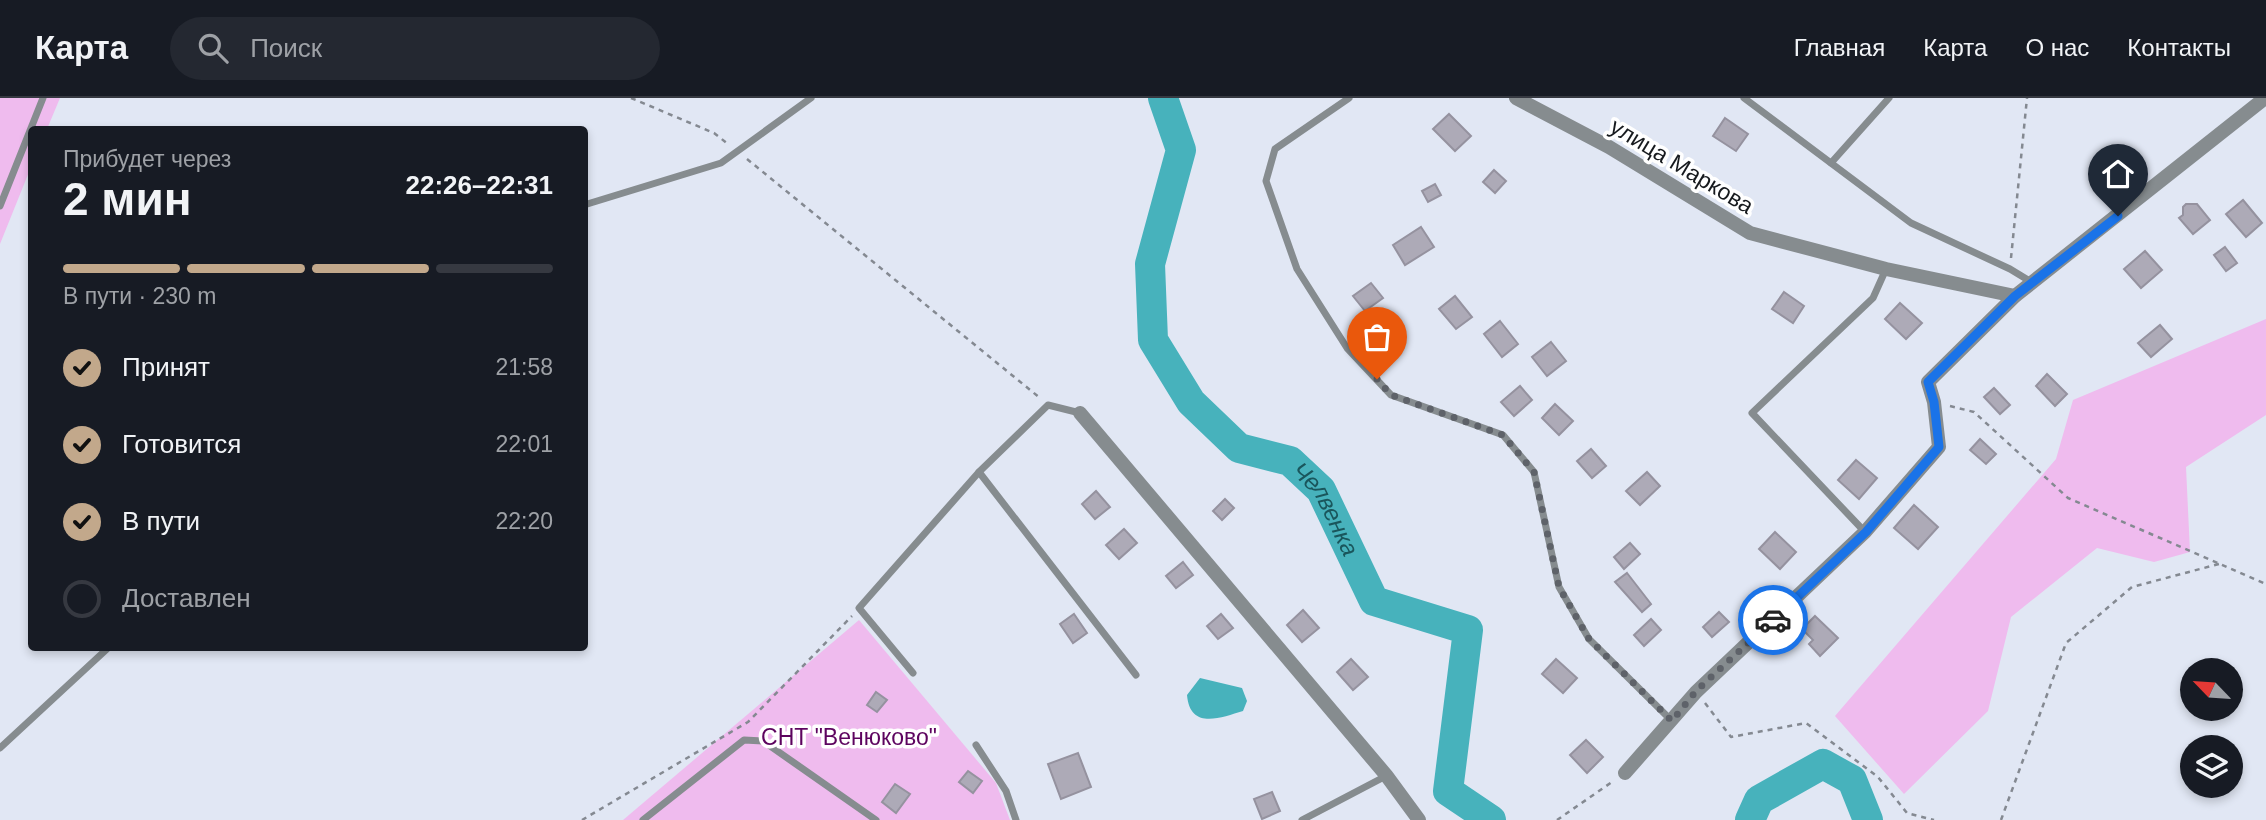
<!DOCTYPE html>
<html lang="ru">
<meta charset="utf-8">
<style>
:root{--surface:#171b24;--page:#242831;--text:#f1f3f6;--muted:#9ea1a6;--line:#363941;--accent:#c2a88b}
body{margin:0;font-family:Arial,sans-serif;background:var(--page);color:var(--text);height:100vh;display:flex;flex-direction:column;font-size:26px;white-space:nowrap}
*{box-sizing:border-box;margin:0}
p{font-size:23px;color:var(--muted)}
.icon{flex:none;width:38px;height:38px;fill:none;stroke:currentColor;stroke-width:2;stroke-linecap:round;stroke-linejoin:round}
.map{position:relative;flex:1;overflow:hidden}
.sheet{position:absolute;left:28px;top:28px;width:560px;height:525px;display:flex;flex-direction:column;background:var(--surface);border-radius:7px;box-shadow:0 4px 10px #0003}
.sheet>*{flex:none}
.needle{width:46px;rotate:295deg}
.fabs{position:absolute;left:2180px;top:560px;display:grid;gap:14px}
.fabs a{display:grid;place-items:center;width:63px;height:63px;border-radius:50%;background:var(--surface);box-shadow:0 4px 10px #0003;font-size:35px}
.pin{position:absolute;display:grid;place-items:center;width:60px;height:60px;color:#fff;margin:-72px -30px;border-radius:50% 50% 50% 0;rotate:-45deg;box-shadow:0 0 7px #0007}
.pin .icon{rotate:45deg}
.courier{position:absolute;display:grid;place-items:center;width:70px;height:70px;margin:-35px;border:5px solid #1a73e8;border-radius:50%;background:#fff;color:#222;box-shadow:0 2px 9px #0007}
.summary em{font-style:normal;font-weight:800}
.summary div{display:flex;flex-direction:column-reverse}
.summary{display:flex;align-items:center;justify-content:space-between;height:119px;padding:0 35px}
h1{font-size:46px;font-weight:800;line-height:52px}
.bar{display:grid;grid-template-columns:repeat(4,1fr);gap:10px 7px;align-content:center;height:84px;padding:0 35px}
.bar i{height:9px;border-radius:5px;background:var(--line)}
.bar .active{background:var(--accent)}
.bar p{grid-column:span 4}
ol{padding:0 35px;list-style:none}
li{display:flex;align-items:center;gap:21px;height:77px}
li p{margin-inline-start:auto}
li .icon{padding:7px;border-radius:50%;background:var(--accent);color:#111;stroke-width:4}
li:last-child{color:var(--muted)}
li i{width:38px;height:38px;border:4px solid var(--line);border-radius:50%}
header{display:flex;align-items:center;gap:42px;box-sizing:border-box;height:98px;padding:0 35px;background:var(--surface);border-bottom:2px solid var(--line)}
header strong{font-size:33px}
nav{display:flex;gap:38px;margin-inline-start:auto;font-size:24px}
.search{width:490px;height:63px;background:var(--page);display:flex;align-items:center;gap:18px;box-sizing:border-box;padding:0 24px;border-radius:38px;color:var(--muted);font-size:26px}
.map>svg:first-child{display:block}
.green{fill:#efbbee}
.water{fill:#47b2bc}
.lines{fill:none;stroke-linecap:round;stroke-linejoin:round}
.river{stroke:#47b2bc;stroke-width:30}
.building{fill:#adaab7;stroke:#95929f;stroke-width:2}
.path{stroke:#848991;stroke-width:2.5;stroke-dasharray:5 5;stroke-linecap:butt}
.lane{stroke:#868c8f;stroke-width:7}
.street{stroke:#868c8f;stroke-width:14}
.done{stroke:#5e6269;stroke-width:7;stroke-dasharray:0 12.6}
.route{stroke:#1a73e8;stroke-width:9}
.labels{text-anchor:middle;stroke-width:7;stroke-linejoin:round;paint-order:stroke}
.street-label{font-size:23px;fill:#171a1e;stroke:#fff}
.park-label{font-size:23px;fill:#5d045f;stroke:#fff}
.water-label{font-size:24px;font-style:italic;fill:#1a565c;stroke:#fff}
</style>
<header>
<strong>Карта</strong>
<div class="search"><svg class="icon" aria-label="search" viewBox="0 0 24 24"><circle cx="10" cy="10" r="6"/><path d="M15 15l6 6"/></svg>Поиск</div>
<nav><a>Главная</a><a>Карта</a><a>О нас</a><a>Контакты</a></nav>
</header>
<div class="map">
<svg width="2266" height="722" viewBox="0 0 2266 722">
<rect width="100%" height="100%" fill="#e1e7f4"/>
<g class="green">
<polygon points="0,0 60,0 47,31 32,32 31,69 0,146"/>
<polygon points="2266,221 2266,317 2186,369 2190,454 2154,464 2097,450 2011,519 1988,613 1904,696 1835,618 2056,361 2073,302"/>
<polygon points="859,522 996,685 1010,722 623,722"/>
</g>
<path class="water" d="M1200,580L1242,590L1247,603L1243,613C1220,620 1190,632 1187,597Z"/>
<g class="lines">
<g class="river">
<path id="s1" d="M1163,0L1181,52L1150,166L1153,242L1191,304L1239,350L1290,363L1321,392L1374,503L1468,532L1448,693L1491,722"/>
<polyline points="1750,722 1759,702 1823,666 1852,682 1868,722"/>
</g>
</g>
<g class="building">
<polygon points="1449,16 1471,38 1455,53 1433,31"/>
<polygon points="1725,20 1748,36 1736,53 1713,38"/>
<polygon points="1494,72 1506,83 1495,95 1483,84"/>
<polygon points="1435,86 1441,97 1428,104 1422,93"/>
<polygon points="2243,102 2262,125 2246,139 2226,116"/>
<polygon points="2186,106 2197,106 2210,122 2193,136 2179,120 2183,117 2183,109"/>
<polygon points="1421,129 1434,149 1405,167 1393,147"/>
<polygon points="2225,149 2237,165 2226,173 2214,157"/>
<polygon points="2145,153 2162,172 2141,190 2124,171"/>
<polygon points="1371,185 1383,200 1365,213 1353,198"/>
<polygon points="1784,194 1804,208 1793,225 1772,211"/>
<polygon points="1455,198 1472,219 1456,231 1439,211"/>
<polygon points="1900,205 1922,225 1906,241 1885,221"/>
<polygon points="1500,223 1518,246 1502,259 1484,236"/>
<polygon points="2160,227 2172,241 2151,259 2138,245"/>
<polygon points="1551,244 1566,263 1547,278 1532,259"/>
<polygon points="2047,276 2067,296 2055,308 2036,288"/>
<polygon points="1520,288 1532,302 1514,318 1501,304"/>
<polygon points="1994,290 2010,307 2000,316 1984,299"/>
<polygon points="1555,306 1573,323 1559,337 1542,320"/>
<polygon points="1980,341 1996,356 1986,366 1970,352"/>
<polygon points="1591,351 1606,368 1592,380 1577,363"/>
<polygon points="1856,362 1877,380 1859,401 1838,382"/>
<polygon points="1647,374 1660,388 1640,407 1626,393"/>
<polygon points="1096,393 1110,409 1095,421 1082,406"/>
<polygon points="1225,401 1234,410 1222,422 1213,413"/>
<polygon points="1914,407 1938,429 1918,451 1894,430"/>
<polygon points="1124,431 1137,445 1119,461 1106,447"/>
<polygon points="1775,434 1796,454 1780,471 1759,451"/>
<polygon points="1630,445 1640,456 1624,471 1614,459"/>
<polygon points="1183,464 1193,477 1176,490 1166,478"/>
<polygon points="1627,475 1651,506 1642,514 1615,484"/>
<polygon points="1303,512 1319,530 1302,544 1287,527"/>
<polygon points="1719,514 1729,524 1712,539 1703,529"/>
<polygon points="1074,516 1087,535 1073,545 1060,526"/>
<polygon points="1221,516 1233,530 1218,541 1207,528"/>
<polygon points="1815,518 1838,540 1820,558 1809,546 1813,542 1802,531"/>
<polygon points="1651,521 1661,532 1644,548 1634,537"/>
<polygon points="1351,561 1368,579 1353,592 1337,574"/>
<polygon points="1556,561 1577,580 1563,595 1542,576"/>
<polygon points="876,594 887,602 877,614 867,607"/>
<polygon points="1586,642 1603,659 1587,675 1570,657"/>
<polygon points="1078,655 1091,689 1061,701 1048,666"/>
<polygon points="968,673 982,683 973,695 959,684"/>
<polygon points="895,686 910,696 896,715 882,704"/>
<polygon points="1272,694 1280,713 1262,721 1254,701"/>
</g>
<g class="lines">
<g class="path">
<polyline points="631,0 714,35 728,46"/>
<polyline points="747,61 1040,300"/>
<polyline points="2011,160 2027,0"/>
<polyline points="1950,308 1974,314 2068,400 2266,486"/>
<polyline points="1705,605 1731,639 1806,625 1878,679 1907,715 1934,722"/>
<polyline points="582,722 748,624 852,518"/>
<polyline points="1557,722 1612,684"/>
<polyline points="2001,722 2066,545 2132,489 2219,466"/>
</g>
<g class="lane">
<polyline points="1349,0 1275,51 1266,83 1297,171 1347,250 1391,297 1503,337 1534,374 1559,489 1589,541 1672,623"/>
<polyline points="1744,0 1911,125 2010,171 2033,185"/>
<polyline points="1831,65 1889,0"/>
<polyline points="584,107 721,65 811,0"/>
<polyline points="0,108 43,0"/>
<polyline points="979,374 1136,577"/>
<polyline points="1865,434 1752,315 1873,200 1886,171"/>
<polyline points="913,575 859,510 979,374 1048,307 1080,315"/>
<polyline points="976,647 1006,693 1016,722"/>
<polyline points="0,650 108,550"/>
<polyline points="643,722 744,642 763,643 876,722"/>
<polyline points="1302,722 1386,678"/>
</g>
<g class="street">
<polyline points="1516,0 1609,49 1750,135 1886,171 2015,198"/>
<polyline points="1080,315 1386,677 1419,722"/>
<polyline points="1625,675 1696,594 1865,434 1939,349 1934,304 1928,284 2015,198 2265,0"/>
</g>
</g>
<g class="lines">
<polyline class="done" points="1377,281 1391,297 1503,337 1534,374 1559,489 1589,541 1672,623 1696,593 1773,522"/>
<polyline class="route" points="1773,522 1866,434 1939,349 1934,304 1928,284 2015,198 2118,118"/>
</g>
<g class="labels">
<g class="street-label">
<text transform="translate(1682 68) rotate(31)" y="8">улица Маркова</text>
</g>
<g class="park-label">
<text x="849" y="647">СНТ "Венюково"</text>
</g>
<g class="water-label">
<text dy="8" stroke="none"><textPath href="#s1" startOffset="502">Челвенка</textPath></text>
</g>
</g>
</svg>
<div class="fabs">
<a><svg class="needle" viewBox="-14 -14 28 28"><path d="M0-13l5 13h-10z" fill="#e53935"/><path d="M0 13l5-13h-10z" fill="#9ea1a6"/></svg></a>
<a><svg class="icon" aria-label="layers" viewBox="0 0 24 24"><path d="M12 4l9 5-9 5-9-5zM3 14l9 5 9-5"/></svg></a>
</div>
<div class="pin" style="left:1377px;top:281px;background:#ea580c"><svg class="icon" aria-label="bag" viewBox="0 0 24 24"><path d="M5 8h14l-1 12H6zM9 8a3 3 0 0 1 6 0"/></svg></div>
<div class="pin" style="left:2118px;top:118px;background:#1f2937"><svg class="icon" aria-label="home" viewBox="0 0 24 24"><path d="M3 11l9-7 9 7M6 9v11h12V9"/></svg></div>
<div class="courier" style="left:1773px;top:522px"><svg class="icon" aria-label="car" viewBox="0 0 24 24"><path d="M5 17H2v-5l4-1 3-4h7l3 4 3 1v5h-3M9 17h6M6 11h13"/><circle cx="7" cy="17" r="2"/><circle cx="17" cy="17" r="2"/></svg></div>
<section class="sheet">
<div class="summary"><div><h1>2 мин</h1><p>Прибудет через</p></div><em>22:26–22:31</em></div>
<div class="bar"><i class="active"></i><i class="active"></i><i class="active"></i><i></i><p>В пути · 230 m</p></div>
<ol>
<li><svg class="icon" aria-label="check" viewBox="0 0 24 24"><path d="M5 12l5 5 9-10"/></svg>Принят<p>21:58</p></li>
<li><svg class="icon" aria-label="check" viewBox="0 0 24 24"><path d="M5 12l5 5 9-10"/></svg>Готовится<p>22:01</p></li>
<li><svg class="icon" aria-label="check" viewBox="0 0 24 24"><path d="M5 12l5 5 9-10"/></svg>В пути<p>22:20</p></li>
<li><i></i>Доставлен</li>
</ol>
</section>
</div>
